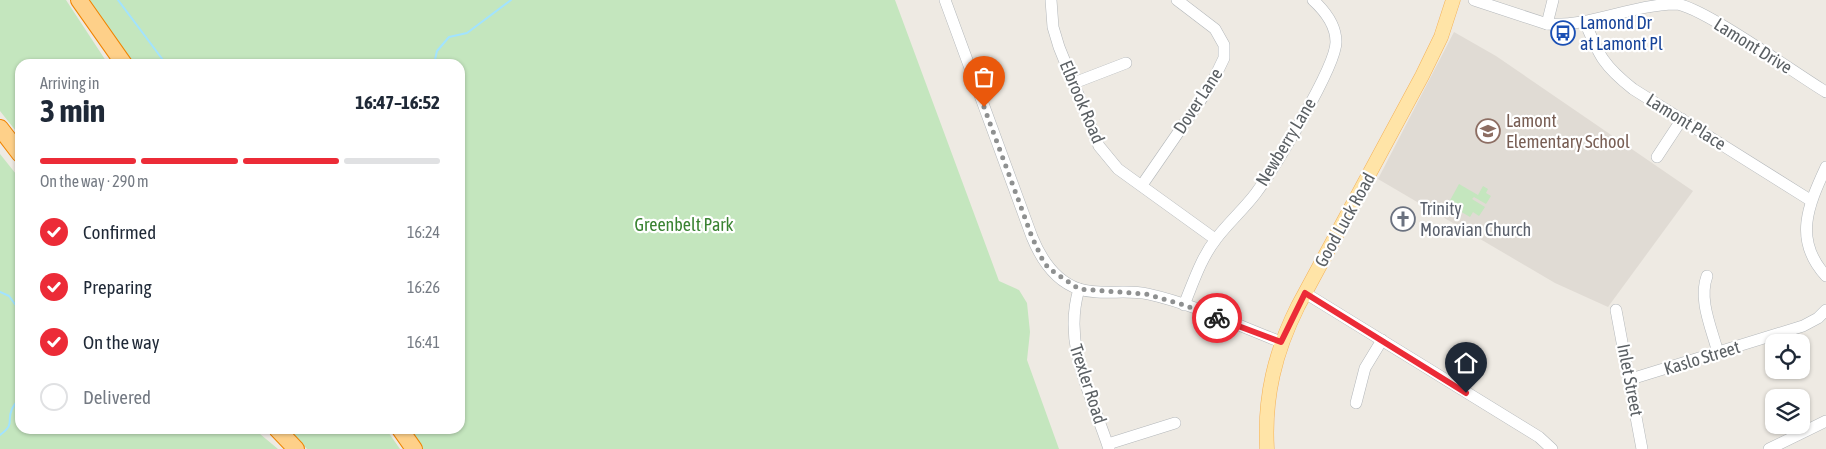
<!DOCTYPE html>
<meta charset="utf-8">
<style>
:root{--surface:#fff;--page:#f6f6f7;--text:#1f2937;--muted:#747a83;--line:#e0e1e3;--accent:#ec2b37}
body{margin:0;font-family:"Asap Condensed",sans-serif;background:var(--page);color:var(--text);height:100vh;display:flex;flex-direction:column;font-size:19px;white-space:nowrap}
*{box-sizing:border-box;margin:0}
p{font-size:16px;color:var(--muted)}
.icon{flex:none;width:28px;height:28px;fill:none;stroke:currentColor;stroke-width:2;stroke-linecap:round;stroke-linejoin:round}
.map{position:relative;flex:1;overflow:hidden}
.details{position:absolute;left:15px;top:59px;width:450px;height:375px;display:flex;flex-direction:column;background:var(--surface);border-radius:15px;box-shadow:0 1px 4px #0004}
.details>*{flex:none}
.fabs{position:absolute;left:1765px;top:334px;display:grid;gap:10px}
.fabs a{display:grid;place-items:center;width:45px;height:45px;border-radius:10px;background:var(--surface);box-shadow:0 1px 4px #0004;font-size:25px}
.pin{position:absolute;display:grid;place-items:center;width:42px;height:42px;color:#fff;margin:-51px -21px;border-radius:50% 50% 50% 0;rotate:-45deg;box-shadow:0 0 5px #0007}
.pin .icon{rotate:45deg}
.courier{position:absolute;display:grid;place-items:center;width:50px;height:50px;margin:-25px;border:4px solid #ec2b37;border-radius:50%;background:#fff;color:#222;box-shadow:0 1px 6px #0007}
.headline em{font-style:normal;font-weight:700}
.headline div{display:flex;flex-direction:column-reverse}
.headline{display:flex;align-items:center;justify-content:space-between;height:85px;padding:0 25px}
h1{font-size:32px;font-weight:700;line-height:38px}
.bar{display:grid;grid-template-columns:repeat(4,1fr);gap:8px 5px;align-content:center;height:60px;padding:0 25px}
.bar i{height:6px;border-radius:4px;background:var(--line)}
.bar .active{background:var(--accent)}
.bar p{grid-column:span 4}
ol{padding:0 25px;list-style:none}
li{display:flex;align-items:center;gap:15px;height:55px}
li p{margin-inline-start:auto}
li .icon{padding:5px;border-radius:50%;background:var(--accent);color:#fff;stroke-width:4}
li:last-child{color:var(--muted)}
li i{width:28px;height:28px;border:2px solid var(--line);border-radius:50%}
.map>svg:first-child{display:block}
.education{fill:#e0dbd4}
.green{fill:#c4e6be}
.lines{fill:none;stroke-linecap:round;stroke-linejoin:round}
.stream{stroke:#a2e3ff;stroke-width:2}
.minor-casing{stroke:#b3b7ba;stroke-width:12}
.major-casing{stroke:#f4b156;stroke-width:15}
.highway-casing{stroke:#f18400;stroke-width:18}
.minor{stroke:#fff;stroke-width:11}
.major{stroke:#ffe4a7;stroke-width:14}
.highway{stroke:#fed089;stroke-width:16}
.done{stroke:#8e9090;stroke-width:5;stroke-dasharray:0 9}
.route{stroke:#ec2b37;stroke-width:6}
.labels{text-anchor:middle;stroke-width:4.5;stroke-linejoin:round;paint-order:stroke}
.transit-label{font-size:18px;fill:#164399;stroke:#fff;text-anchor:start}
.street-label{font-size:18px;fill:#5b6064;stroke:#fff}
.education-label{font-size:18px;fill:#785e54;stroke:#fff;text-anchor:start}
.worship-label{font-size:18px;fill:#5b616d;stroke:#fff;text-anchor:start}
.park-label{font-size:18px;fill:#3a8332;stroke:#fff}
</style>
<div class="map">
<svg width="1826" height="449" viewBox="0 0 1826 449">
<rect width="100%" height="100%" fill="#eeeae3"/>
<polygon class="education" points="1454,32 1496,56 1693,191 1608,307 1555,283 1378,179"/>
<g class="green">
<polygon points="0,0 66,0 108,64 20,64 20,136 0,111"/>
<polygon points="89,0 895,0 999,281 1019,290 1027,303 1030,332 1027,360 1059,449 422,449 408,429 460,429 460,64 134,64"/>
<polygon points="0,154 20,179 20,429 254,429 278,449 0,449"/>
<polygon points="1459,184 1478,195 1483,186 1488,189 1486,193 1491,196 1486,204 1474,197 1472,199 1485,207 1479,216 1473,212 1470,217 1448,204"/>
<polygon points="288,429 386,429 400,449 307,449"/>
</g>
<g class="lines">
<g class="stream">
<polyline points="118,0 166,64"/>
<polyline points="434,64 437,51 449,37 467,33 511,0"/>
<polyline points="0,292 9,296 20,311"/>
<path d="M0,435C16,423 6,422 12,409C15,403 19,400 20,394"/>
</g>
<g class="minor-casing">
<g id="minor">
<path d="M945,0L1032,237C1041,259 1055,281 1079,289C1101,296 1125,289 1148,294C1193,304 1237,325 1281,342"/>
<polyline points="1051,0 1053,27 1059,47 1099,146 1118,169 1215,239"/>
<path d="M1474,0L1547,24C1591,27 1631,5 1675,4C1699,4 1799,76 1826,92"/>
<path d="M1585,22C1599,56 1604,66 1633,89L1810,200"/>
<polyline points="1547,24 1553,0"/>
<polyline points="1074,83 1126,63"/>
<polyline points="1657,157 1682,119"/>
<path d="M1826,167C1808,206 1793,240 1826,276"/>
<polyline points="1142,185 1211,85 1224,58 1224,45 1215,29 1177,0"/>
<path d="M1707,276C1698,300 1712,329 1718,353"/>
<path d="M1079,289C1062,346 1092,396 1109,449"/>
<polyline points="1305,293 1539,437 1552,449"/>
<path d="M1184,305C1193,283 1201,258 1216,239C1228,223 1244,209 1256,193C1273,170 1336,67 1336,42C1336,25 1325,11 1313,0"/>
<polyline points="1616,310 1642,449"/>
<polyline points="1631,379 1803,326 1818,318 1826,310"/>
<polyline points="1356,403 1365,368 1382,340"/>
<polyline points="1108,444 1175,423"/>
<polyline points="1769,449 1826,421"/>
</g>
</g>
<g class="major-casing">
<path id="major" d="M1267,449C1264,397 1275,352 1298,306L1422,76L1441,37L1453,0"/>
</g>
<g class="highway-casing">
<g id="highway">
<polyline points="79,0 124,64"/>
<polyline points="0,128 20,154"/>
<polyline points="277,429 296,449"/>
<polyline points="400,429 414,449"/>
</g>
</g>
<use href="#minor" class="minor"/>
<use href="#major" class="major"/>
<use href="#highway" class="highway"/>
</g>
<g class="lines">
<polyline class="done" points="984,107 1032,237 1044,263 1051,270 1079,289 1146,294 1184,305 1217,318"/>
<polyline class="route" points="1217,318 1281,342 1305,293 1466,393"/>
</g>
<defs>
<g id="bus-ring" transform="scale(1.25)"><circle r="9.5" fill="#fff" stroke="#1a4fb4" stroke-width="1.5"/><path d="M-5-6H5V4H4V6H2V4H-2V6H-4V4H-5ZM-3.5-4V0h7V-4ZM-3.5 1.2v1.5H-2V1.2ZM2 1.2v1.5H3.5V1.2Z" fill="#1a4fb4"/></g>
<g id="school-ring" transform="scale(1.25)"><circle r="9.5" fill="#fff" stroke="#8d6e63" stroke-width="1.5"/><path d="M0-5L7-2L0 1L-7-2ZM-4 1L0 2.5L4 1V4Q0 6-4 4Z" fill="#8d6e63"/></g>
<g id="church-ring" transform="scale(1.25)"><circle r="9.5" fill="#fff" stroke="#6b7280" stroke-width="1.5"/><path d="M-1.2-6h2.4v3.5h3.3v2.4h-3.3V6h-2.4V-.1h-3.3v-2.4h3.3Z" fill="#6b7280"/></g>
</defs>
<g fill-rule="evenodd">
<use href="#bus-ring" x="1563" y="33"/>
<use href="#school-ring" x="1488" y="131"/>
<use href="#church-ring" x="1403" y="219"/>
</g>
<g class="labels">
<g class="transit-label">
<text x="1580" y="29">Lamond Dr<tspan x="1580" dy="21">at Lamont Pl</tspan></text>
</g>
<g class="street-label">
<text transform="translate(1753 46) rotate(32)" y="6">Lamont Drive</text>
<text transform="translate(1198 101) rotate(-57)" y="6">Dover Lane</text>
<text transform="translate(1082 102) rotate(67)" y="6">Elbrook Road</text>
<text transform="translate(1686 122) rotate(32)" y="6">Lamont Place</text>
<text transform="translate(1286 142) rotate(-59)" y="6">Newberry Lane</text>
<text transform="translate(1345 220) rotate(-61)" y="6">Good Luck Road</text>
<text transform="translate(1702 358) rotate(-17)" y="6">Kaslo Street</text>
<text transform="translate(1630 380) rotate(79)" y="6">Inlet Street</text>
<text transform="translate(1088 384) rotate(72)" y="6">Trexler Road</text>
</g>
<g class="education-label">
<text x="1506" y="127">Lamont<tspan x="1506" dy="21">Elementary School</tspan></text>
</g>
<g class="worship-label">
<text x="1420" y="215">Trinity<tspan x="1420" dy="21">Moravian Church</tspan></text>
</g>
<g class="park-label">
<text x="684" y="231">Greenbelt Park</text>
</g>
</g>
</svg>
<div class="fabs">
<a><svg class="icon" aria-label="locate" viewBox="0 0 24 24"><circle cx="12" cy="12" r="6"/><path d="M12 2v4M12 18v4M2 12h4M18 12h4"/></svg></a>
<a><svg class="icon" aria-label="layers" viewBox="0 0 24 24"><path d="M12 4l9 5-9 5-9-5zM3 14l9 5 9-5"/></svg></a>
</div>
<div class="pin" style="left:984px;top:107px;background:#ea580c"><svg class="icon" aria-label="bag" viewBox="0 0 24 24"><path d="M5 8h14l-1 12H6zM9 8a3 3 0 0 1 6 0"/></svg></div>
<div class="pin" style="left:1466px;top:393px;background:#1f2937"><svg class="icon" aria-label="home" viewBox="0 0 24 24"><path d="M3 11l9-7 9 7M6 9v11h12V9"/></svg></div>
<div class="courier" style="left:1217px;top:318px"><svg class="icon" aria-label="bike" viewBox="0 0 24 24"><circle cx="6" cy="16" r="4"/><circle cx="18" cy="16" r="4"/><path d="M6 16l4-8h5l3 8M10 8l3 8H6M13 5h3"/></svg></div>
<section class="details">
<div class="headline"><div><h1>3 min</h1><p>Arriving in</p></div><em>16:47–16:52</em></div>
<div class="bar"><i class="active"></i><i class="active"></i><i class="active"></i><i></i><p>On the way · 290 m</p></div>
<ol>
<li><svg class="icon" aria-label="check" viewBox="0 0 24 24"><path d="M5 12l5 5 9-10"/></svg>Confirmed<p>16:24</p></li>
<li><svg class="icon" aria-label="check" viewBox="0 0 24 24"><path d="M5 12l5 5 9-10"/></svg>Preparing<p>16:26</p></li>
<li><svg class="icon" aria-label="check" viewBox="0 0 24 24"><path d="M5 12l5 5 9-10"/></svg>On the way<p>16:41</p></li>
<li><i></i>Delivered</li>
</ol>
</section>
</div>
